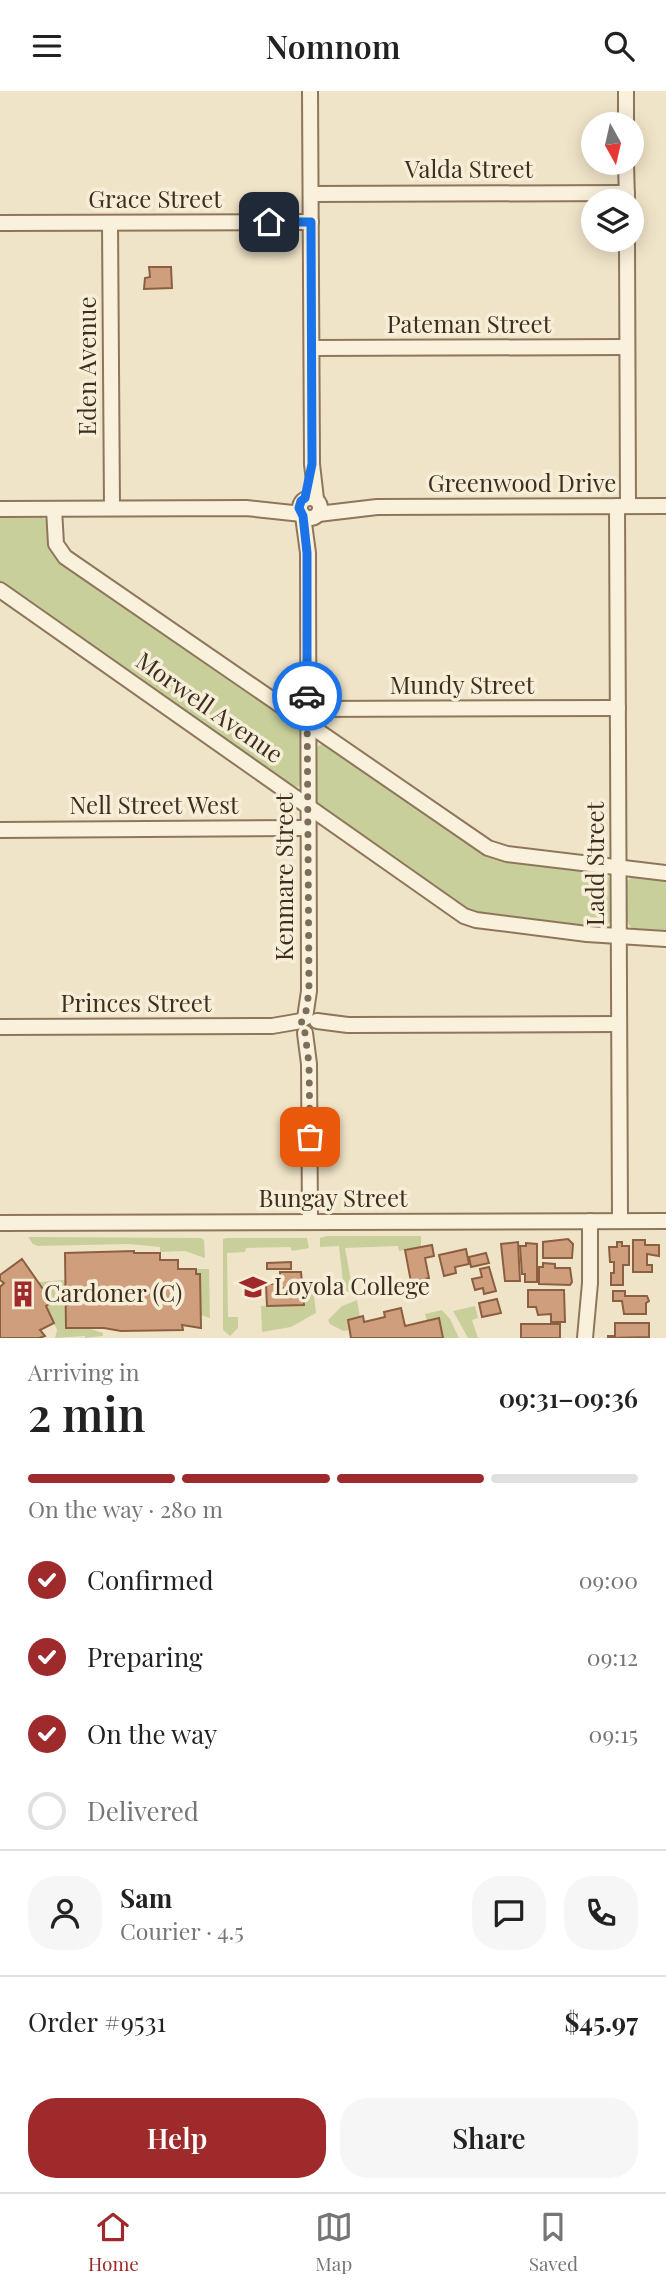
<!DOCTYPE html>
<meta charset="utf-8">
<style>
:root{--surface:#fff;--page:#f6f6f6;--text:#222;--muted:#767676;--line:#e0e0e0;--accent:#9e2a2b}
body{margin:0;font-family:"Playfair Display",serif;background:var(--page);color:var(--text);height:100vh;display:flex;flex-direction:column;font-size:26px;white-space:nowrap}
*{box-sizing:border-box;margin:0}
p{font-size:23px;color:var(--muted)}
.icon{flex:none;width:38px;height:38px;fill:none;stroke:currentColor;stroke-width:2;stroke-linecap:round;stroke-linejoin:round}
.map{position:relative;height:1247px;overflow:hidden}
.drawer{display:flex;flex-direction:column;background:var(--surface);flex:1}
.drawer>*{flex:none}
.needle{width:46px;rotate:172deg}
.controls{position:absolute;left:581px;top:21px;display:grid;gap:14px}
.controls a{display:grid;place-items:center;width:63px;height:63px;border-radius:50%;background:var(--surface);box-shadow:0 4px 18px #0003;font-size:35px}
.pin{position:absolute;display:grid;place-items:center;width:60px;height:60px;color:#fff;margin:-30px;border-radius:14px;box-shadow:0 4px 10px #0006}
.courier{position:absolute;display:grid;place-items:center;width:70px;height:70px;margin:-35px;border:5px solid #1a73e8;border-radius:50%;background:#fff;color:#222;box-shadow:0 2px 9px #0007}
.head em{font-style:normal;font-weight:600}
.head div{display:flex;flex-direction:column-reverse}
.head{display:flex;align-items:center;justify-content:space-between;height:119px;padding:0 28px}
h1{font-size:46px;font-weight:600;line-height:52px}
.bar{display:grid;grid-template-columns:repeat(4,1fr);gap:10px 7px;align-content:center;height:84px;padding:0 28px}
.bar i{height:9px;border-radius:5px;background:var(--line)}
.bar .selected{background:var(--accent)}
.bar p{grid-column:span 4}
.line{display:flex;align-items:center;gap:18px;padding:0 28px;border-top:2px solid var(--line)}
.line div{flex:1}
.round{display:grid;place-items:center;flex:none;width:74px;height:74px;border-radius:28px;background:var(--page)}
ol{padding:0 28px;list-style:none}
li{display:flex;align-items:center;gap:21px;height:77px}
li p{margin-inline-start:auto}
li .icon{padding:7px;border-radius:50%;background:var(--accent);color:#fff;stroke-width:4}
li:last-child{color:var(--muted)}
li i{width:38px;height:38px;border:4px solid var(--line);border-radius:50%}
.button{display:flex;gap:14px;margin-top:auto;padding:14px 28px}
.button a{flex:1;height:80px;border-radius:28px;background:var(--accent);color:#fff;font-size:28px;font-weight:600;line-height:80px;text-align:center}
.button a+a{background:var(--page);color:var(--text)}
header{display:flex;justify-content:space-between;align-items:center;height:91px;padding:0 28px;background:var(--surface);font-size:32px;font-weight:600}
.dock{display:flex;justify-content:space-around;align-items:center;height:98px;border-top:2px solid var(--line);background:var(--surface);font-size:19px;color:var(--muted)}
.dock a{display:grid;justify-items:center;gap:4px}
.dock .selected{color:var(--accent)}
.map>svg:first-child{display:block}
.green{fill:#c9cf9b}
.building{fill:#cf9f7d;stroke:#8d5f41;stroke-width:2}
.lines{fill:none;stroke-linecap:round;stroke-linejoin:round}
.minor-casing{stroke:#8d765c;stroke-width:18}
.minor{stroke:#faf1dc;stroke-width:14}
.done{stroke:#7c6e5b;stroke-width:7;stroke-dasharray:0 12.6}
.route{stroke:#1a73e8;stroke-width:9}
.labels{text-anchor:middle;stroke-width:7;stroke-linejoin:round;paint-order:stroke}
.street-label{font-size:24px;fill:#3d2e20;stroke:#f7eed8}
.poi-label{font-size:24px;fill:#3d2e20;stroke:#f7eed8;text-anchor:start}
</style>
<header><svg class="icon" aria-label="menu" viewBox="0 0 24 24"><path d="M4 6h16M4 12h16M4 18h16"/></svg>Nomnom<svg class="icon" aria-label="search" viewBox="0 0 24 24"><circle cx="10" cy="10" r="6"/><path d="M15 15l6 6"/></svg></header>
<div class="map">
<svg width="666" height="1247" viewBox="0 0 666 1247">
<rect width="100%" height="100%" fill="#f0e4c8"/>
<g class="green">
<path d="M0,426L44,427L49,433L50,449L296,631C306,646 301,673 301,691L298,696L289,695L0,495Z"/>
<path d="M328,653L480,757L605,781C616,791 614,818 610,831L603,838L476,825L320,719L315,711L314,661L319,654Z"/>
<path d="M634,785L666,787V843C656,841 640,842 632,837C624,832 623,801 626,793C628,788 630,788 634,785Z"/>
<polygon points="328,1145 421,1145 421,1156 399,1160 398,1155 345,1157 353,1200 339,1202 331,1199 332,1197 344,1200 339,1155 320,1156 320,1147"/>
<polygon points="28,1146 201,1147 204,1149 205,1167 185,1160 160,1161 160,1156 129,1153 38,1155 33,1153"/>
<polygon points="227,1147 307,1147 309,1157 292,1160 290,1156 246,1157 245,1161 227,1162 228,1226 238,1226 238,1237 230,1245 223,1239 223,1148"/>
<polygon points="196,1178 209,1178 210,1227 201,1224 200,1183 196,1183"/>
<polygon points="66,1189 66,1237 87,1237 103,1242 103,1245 85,1247 85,1245 55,1247 57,1239 46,1215 52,1211 38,1191"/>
<polygon points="303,1195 313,1195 316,1222 291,1236 262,1241 261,1215 303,1214"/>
<polygon points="357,1209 360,1226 348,1229 350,1239 343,1240 330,1233 328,1229 342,1215"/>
<polygon points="475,1215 478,1227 472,1229 478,1247 468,1247 453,1220"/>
<polygon points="442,1219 450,1228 459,1247 443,1247 439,1228 427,1230 425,1223"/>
</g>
<g class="building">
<polygon points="149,176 171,176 172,197 144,198 145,187 150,186"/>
<polygon points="568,1148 573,1153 572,1167 543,1167 543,1151"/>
<polygon points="633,1149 645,1149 645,1154 659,1154 659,1165 647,1163 647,1174 652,1174 652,1181 633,1181"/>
<polygon points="518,1151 520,1190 505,1190 501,1153"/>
<polygon points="617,1151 622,1151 622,1155 629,1155 629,1174 623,1174 623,1194 611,1194 611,1182 614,1182 614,1171 610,1171 609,1156 617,1156"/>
<polygon points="526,1152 537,1153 537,1191 525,1191 525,1183 522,1183 520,1155 526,1155"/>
<polygon points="432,1154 434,1165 425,1167 429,1187 411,1191 405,1159"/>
<polygon points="466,1158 469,1173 455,1176 456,1182 444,1185 439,1164"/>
<polygon points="134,1160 134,1162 160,1162 160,1169 178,1169 178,1178 196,1178 196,1183 200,1183 201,1237 182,1234 183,1239 121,1240 104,1237 66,1237 65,1162"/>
<polygon points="486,1162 489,1172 471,1176 469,1166"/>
<polygon points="22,1168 52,1211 46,1215 54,1232 40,1239 45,1245 39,1247 0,1247 0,1196 4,1192 0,1189 0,1184"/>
<polygon points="291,1171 291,1178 267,1178 267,1172"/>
<polygon points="543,1172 555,1173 555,1177 570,1177 572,1191 570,1194 539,1193 539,1176 543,1176"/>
<polygon points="489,1176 496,1200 484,1203 483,1197 475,1199 472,1188 482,1186 480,1178"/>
<polygon points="280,1181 301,1181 304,1214 267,1215 266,1193 277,1193 277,1201 285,1201 285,1197 281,1197"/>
<polygon points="528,1199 564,1199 565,1231 551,1231 551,1223 538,1224 536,1216 528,1216"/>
<polygon points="613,1200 625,1200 625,1205 647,1205 649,1210 646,1212 646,1223 624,1223 622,1210 613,1210"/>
<polygon points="497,1208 501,1222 482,1226 479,1212"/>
<polygon points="401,1217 405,1235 439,1227 443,1247 351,1247 348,1229 363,1225 364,1231 385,1226 384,1221"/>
<polygon points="615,1232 649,1232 649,1246 608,1247 608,1245 615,1245"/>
<rect x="521" y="1233" width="39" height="14"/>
</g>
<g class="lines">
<g class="minor-casing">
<g id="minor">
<polyline points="310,0 312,373 316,408"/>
<polyline points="626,0 626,33"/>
<polyline points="626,72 627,109"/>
<polyline points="311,103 627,102"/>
<polyline points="0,132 311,131"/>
<polyline points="110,132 112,417"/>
<polyline points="627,149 628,415"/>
<polyline points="312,257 627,256"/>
<circle cx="310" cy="417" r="10"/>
<polyline points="617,415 620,1130"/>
<polyline points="0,418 246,417 302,423"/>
<polyline points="54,418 56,453 65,466 488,757 507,763 666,782"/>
<polyline points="318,423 377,416 666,415"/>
<polyline points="303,425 308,462 309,900 305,927"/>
<polyline points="0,499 464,825 476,829 587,843 666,848"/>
<polyline points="307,618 618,617"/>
<polyline points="0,739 308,737"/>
<polyline points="317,930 348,934 619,933"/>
<polyline points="0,936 272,935 301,930"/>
<polyline points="305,942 309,973 310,1131"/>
<polyline points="0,1132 666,1130"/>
<polyline points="585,1247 590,1192 590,1130"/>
</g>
</g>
<use href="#minor" class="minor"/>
</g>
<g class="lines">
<polyline class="done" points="307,605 309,900 305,927 300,933 305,942 309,973 310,1046"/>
<polyline class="route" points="269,131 311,131 312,373 305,407 301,410 299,417 303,425 307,462 307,605"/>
</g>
<defs>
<g id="school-bare" transform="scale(2.1)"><path d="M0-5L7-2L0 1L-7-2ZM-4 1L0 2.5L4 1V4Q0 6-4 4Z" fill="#9e2a2b" stroke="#f7eed8" stroke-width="2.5" paint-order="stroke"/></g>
<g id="building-bare" transform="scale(2.1)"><path d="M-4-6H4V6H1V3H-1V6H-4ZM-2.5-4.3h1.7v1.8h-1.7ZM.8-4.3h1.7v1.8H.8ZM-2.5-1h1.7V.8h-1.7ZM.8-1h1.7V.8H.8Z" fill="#9e2a2b" stroke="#f7eed8" stroke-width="2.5" paint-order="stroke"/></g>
</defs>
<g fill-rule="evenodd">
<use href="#school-bare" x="253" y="1196"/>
<use href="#building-bare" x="23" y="1203"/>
</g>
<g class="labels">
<g class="street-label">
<text x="469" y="87">Valda Street</text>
<text x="155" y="117">Grace Street</text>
<text x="469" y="242">Pateman Street</text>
<text transform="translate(88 275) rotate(-90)" y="8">Eden Avenue</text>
<text x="522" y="401">Greenwood Drive</text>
<text x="462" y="603">Mundy Street</text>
<text transform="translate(209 617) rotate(35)" y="8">Morwell Avenue</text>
<text x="154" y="723">Nell Street West</text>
<text transform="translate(596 773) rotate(-90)" y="8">Ladd Street</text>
<text transform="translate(285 786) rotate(-90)" y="8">Kenmare Street</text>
<text x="136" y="921">Princes Street</text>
<text x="333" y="1116">Bungay Street</text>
</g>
<g class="poi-label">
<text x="274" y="1204">Loyola College</text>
<text x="44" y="1211">Cardoner (C)</text>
</g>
</g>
</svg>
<div class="controls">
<a><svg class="needle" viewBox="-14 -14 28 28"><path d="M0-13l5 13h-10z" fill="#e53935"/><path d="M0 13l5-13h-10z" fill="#767676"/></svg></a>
<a><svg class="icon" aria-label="layers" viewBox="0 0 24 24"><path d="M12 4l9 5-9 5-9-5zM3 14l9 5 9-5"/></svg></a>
</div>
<div class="pin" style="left:310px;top:1046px;background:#ea580c"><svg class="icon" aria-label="bag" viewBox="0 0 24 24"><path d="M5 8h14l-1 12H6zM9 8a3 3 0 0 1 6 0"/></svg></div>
<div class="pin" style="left:269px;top:131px;background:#1f2937"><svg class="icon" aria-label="home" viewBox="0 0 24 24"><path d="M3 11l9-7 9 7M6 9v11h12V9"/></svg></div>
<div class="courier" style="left:307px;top:605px"><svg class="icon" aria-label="car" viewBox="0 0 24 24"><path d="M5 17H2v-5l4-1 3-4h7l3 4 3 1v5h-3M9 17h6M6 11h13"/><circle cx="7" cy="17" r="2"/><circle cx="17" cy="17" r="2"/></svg></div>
</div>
<section class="drawer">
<div class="head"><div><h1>2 min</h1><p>Arriving in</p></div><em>09:31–09:36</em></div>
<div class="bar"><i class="selected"></i><i class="selected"></i><i class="selected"></i><i></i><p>On the way · 280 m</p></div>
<ol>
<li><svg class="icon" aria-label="check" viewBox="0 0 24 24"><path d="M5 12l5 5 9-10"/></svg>Confirmed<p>09:00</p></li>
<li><svg class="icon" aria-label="check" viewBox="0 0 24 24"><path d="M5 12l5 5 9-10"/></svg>Preparing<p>09:12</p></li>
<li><svg class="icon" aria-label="check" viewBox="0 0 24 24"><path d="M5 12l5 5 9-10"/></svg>On the way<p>09:15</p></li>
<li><i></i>Delivered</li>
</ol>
<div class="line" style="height:126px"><a class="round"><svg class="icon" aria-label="person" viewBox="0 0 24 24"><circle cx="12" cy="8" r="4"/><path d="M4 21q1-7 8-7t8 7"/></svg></a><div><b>Sam</b><p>Courier · 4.5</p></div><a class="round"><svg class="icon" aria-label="chat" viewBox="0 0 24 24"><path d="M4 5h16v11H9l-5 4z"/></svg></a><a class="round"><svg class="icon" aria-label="phone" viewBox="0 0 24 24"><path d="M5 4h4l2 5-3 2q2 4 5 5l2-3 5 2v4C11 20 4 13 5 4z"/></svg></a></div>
<div class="line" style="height:91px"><div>Order #9531</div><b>$45.97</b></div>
<div class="button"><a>Help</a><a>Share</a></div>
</section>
<nav class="dock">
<a class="selected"><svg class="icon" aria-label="home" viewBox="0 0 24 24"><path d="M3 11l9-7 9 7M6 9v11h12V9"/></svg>Home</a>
<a><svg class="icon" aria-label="map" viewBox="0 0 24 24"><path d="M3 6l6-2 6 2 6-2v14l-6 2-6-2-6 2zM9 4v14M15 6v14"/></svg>Map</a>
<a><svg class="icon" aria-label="saved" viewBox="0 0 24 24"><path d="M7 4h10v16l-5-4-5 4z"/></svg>Saved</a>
</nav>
